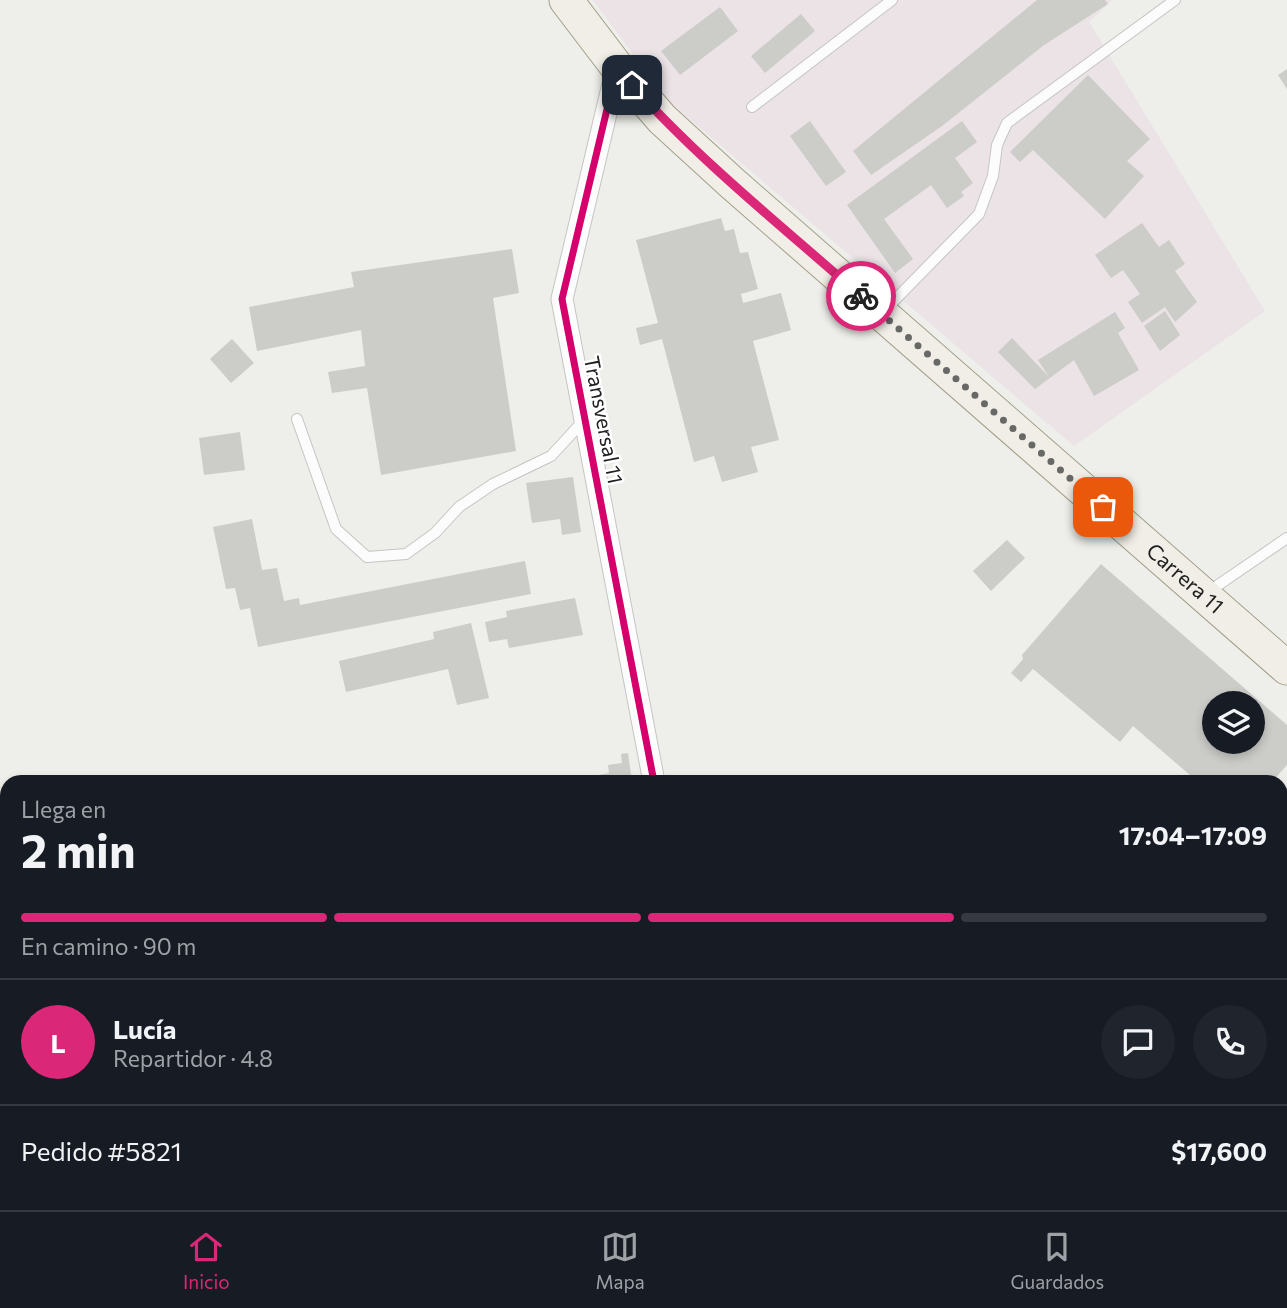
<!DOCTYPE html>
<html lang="es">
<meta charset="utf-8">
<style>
:root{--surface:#171b24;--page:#20242c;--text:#f1f3f6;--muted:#9ea1a6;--line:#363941;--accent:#db2777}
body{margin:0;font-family:Commissioner,sans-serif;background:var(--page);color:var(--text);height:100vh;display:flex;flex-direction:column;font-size:26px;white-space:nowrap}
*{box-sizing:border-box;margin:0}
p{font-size:23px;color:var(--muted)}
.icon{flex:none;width:38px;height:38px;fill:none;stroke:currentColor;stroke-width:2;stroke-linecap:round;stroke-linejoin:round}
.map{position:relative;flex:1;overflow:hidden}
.sheet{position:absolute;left:0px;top:775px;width:1288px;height:436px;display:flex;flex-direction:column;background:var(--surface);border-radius:21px 21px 0 0;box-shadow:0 4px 10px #0003}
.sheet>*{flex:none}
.controls{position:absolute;left:1202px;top:691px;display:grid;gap:14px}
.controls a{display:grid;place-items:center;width:63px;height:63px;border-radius:50%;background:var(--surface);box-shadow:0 4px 10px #0003;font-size:35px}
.pin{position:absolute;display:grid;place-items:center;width:60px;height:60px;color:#fff;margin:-30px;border-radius:14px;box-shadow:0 4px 10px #0006}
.courier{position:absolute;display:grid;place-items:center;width:70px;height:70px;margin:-35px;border:5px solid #db2777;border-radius:50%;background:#fff;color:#222;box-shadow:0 2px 9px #0007}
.head em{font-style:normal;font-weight:700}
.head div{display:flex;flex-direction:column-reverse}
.head{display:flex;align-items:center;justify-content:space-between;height:119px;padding:0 21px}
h1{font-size:46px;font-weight:700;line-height:52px}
.bar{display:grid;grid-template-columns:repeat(4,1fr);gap:10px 7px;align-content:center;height:84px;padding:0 21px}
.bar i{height:9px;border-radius:5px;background:var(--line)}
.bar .current{background:var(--accent)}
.bar p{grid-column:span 4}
.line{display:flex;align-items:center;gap:18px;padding:0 21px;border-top:2px solid var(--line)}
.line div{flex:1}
.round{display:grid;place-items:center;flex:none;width:74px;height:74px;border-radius:37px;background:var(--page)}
.tabs{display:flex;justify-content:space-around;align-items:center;height:98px;border-top:2px solid var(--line);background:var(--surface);font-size:19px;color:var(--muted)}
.tabs a{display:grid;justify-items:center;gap:4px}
.tabs .current{color:var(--accent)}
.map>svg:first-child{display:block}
.industrial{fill:#ebe3e6}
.building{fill:#ccccc9;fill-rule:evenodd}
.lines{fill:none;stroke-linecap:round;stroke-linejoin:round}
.service-casing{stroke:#c5c5c4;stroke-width:12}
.minor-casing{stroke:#c5c5c4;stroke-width:23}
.primary-casing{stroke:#a29f88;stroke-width:35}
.service{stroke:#fcfcfc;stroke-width:10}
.minor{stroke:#fcfcfc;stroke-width:21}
.primary{stroke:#f1eee7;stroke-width:33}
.cycleway-casing{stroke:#fff;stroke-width:11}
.cycleway{stroke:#d6006c;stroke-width:7}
.done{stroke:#686867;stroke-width:7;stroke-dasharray:0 12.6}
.route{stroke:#db2777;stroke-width:9}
.labels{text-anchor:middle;stroke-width:5;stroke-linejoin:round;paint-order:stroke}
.street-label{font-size:21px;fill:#202020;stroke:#fff}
</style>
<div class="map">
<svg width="1287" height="1210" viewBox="0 0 1287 1210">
<rect width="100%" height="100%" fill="#eeeeea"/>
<polygon class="industrial" points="593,0 1112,0 1089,22 1265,311 1074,446 666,99"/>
<g class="building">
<polygon points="1037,0 1105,0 1108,4 1044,45 942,126 871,175 853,151"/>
<polygon points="720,7 738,31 680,75 661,51"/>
<polygon points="801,14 815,31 765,73 751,56"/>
<polygon points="1287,69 1287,89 1278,75"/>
<polygon points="1088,75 1150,139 1127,161 1144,176 1105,219 1033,150 1020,162 1010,152"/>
<polygon points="810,121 846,172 826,186 790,136"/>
<polygon points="962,121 977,142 955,158 973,183 961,192 964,196 947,208 931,185 884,219 913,259 895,273 847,205"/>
<polygon points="721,218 725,231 734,229 740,253 748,252 758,289 741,294 743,303 781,293 791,330 753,341 779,440 751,447 758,472 722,482 714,456 694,462 662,339 640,345 636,328 658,323 636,240"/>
<polygon points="1142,223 1159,247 1169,240 1185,264 1175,271 1197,302 1175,322 1165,307 1142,323 1128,302 1140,294 1123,270 1111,278 1095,255"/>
<polygon points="512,249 519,293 493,298 516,451 381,475 367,388 332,393 328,372 365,366 361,330 257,351 249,307 354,287 351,272"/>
<polygon points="1165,311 1180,335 1160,351 1144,326"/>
<polygon points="1115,312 1125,328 1118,333 1139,370 1094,396 1074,360 1035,389 998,352 1012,338 1049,377 1038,360"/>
<polygon points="232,339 254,363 231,383 210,359"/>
<polygon points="240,432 245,470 204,475 199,438"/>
<polygon points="573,477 581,532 562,535 560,519 532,523 526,483"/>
<polygon points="252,519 262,570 277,568 284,601 299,598 300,605 525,561 531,594 258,647 250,608 240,610 235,588 226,589 213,527"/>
<polygon points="1007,540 1025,558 991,591 973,571"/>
<path d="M1101,564L1287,725V765L1272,782H1198L1133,726L1120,742L1033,669L1021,682L1011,673L1023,659L1022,655ZM1214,704H1253V742H1214Z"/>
<polygon points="575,598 583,635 509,648 507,639 489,642 485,622 507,617 506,611"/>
<polygon points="471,623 489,698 457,705 448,669 346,692 339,661 434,639 433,632"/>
<polygon points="628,753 632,782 563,782 609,773 608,765 622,763 621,754"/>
</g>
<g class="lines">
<g class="service-casing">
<g id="service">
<polyline points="752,107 892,0"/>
<polyline points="883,312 979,214 993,176 997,145 1007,123 1175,0"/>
<polyline points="297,419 336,529 367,557 406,554 435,533 459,507 493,484 551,456 585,419"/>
<polyline points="1208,592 1287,538"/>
</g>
</g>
<g class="minor-casing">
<g id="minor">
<polyline points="617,67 562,299 654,782"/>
<polyline points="806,1210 807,1204"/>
</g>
</g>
<g class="primary-casing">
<g id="primary">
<path id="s1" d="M566,0L617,67L662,119L732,183L1287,668"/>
</g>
</g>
<use href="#service" class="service"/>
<use href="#minor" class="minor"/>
<use href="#primary" class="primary"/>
<g class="cycleway-casing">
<polyline id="cycleway" points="617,67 562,299 654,782"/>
</g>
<use href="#cycleway" class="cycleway"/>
</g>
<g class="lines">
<polyline class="done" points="861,296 1103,507"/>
<path class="route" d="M632,85C701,162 783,227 861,296"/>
</g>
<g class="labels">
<g class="street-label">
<text transform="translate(603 420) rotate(79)" y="7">Transversal 11</text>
<text dy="7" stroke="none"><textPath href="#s1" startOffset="849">Carrera 11</textPath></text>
</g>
</g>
</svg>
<div class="controls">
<a><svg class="icon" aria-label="layers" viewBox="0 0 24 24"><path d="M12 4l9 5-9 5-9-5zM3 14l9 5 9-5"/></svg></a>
</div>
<div class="pin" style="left:1103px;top:507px;background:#ea580c"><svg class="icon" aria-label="bag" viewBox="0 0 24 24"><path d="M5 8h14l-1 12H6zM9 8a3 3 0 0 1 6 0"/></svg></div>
<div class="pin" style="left:632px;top:85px;background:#1f2937"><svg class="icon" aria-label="home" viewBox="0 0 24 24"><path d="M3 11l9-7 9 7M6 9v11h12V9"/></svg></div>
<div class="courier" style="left:861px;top:296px"><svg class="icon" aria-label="bike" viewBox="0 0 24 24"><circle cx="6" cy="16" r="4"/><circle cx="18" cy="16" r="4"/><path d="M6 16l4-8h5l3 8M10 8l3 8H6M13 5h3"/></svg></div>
<section class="sheet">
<div class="head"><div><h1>2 min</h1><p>Llega en</p></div><em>17:04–17:09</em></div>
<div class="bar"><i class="current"></i><i class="current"></i><i class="current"></i><i></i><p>En camino · 90 m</p></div>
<div class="line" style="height:126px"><b class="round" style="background:var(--accent);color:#fff">L</b><div><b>Lucía</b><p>Repartidor · 4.8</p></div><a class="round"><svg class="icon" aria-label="chat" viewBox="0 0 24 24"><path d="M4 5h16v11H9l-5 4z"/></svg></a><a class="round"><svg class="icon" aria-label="phone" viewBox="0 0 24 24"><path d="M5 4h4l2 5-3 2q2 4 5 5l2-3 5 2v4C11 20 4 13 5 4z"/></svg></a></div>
<div class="line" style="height:91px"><div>Pedido #5821</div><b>$17,600</b></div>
</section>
</div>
<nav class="tabs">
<a class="current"><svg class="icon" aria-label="home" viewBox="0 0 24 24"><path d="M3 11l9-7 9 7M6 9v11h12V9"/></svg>Inicio</a>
<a><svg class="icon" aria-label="map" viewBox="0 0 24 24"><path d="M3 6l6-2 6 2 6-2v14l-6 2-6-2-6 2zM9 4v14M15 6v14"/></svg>Mapa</a>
<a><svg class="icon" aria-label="saved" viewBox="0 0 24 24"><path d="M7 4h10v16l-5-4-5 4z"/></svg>Guardados</a>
</nav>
